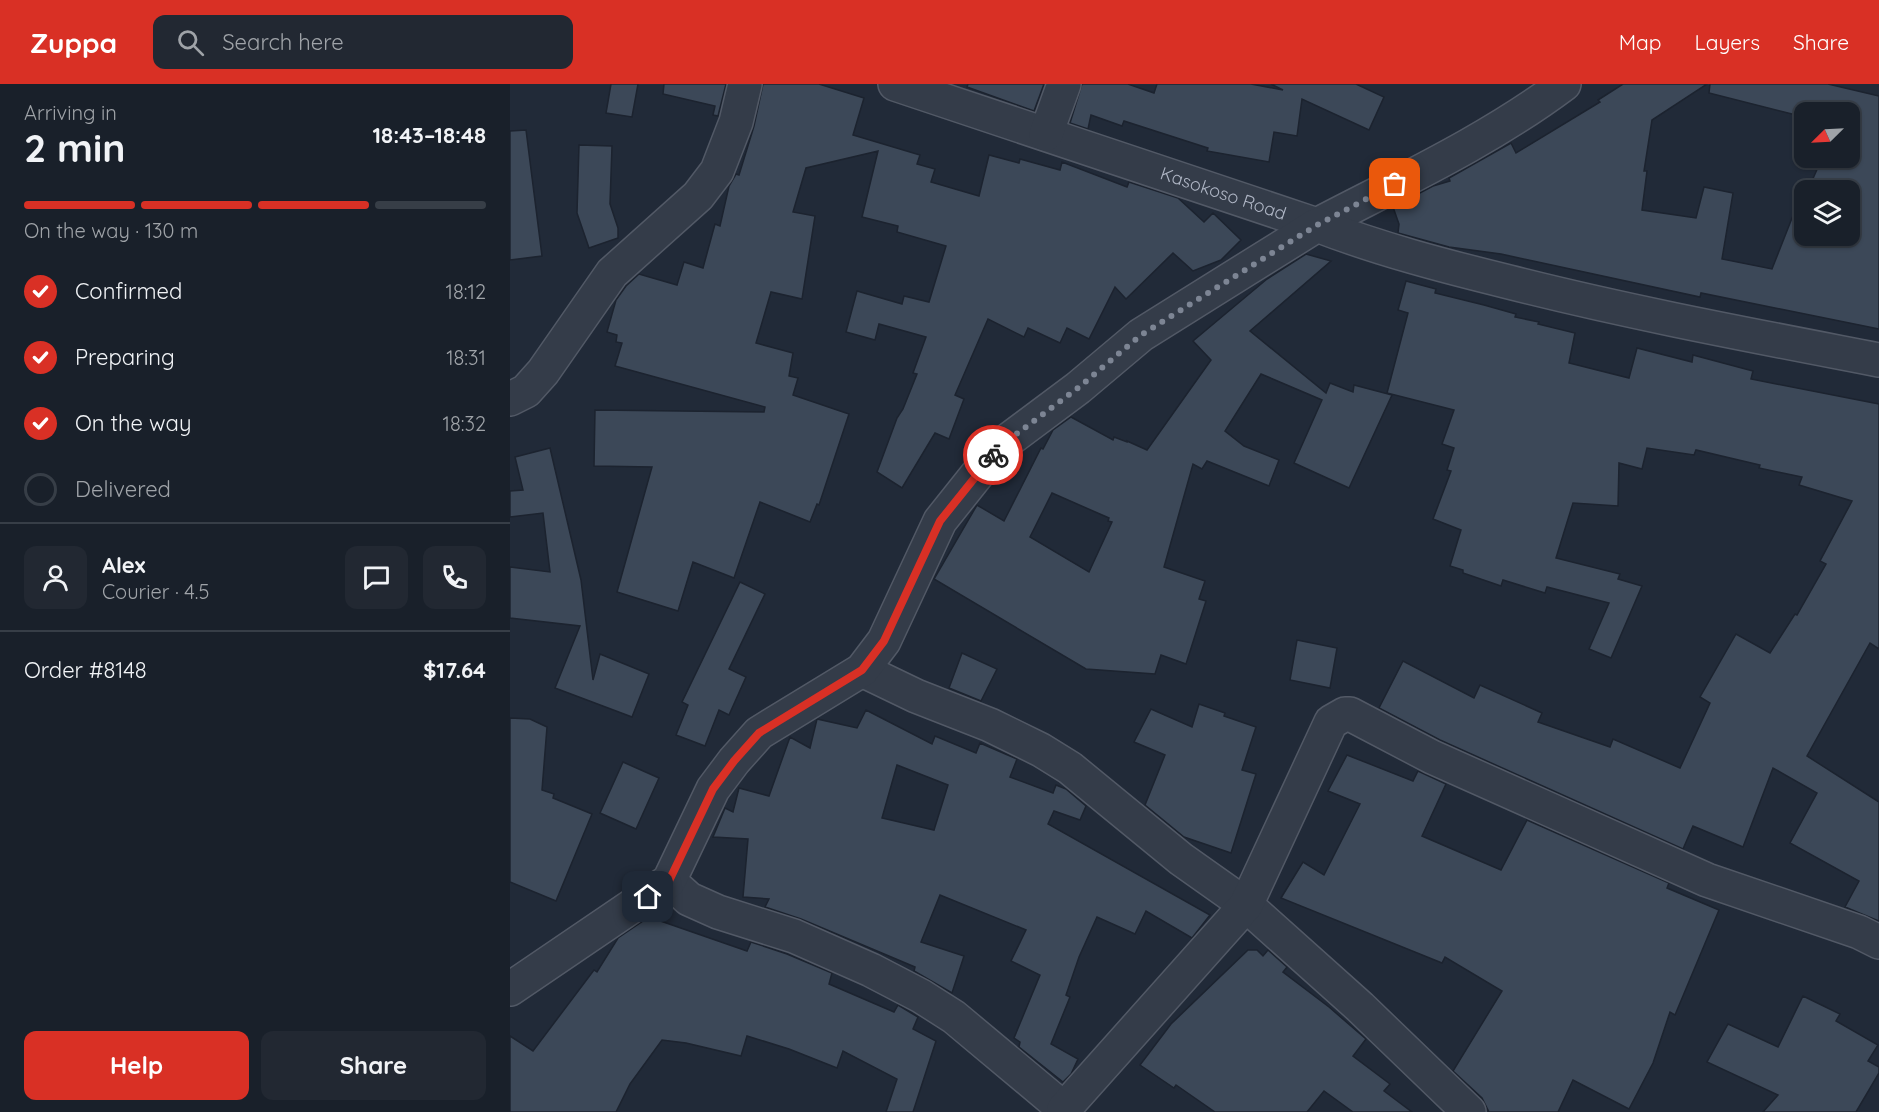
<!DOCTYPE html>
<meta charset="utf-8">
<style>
:root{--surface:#19202a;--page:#222832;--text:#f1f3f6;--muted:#9fa3a8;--line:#373e47;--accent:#d93025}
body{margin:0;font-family:Quicksand,sans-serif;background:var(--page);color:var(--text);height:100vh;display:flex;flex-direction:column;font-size:22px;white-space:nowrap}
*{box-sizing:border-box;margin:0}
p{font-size:20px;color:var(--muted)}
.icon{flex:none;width:33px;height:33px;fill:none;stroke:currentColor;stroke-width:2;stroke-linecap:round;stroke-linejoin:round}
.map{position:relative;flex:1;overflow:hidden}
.panel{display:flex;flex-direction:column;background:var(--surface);width:510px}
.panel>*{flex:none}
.needle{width:39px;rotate:246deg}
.buttons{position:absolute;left:1284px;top:18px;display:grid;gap:12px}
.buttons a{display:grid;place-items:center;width:66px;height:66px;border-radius:12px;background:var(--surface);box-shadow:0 2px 4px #0004,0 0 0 2px var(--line);font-size:30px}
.pin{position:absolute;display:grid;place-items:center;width:51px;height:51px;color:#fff;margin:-26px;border-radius:12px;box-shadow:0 3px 9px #0006}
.courier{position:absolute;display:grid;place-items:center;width:60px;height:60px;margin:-30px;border:4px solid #d93025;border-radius:50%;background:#fff;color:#222;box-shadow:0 2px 8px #0007}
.head em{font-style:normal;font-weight:800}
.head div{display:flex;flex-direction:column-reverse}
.head{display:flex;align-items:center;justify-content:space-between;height:102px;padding:0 24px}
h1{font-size:39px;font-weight:800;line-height:45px}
.bar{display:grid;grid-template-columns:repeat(4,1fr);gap:9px 6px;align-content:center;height:72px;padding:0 24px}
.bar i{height:8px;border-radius:4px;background:var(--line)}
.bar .active{background:var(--accent)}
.bar p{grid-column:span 4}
.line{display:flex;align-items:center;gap:15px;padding:0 24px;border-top:2px solid var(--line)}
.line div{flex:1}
.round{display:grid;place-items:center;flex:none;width:63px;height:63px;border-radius:12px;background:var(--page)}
ol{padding:0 24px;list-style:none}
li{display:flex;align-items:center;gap:18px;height:66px}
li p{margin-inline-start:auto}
li .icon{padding:6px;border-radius:50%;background:var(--accent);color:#fff;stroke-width:4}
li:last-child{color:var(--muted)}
li i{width:33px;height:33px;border:3px solid var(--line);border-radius:50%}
.cta{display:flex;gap:12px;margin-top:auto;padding:12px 24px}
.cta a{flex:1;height:69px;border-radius:12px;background:var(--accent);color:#fff;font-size:24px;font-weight:800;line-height:69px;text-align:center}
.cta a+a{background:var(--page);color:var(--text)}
header{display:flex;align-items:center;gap:36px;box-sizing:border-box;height:84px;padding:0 30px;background:var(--accent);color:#fff}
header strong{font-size:28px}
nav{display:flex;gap:33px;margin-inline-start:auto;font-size:21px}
.search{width:420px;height:54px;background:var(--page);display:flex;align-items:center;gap:15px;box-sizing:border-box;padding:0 21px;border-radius:12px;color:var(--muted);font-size:22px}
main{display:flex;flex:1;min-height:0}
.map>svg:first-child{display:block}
.building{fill:#3c4858;stroke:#1c232f;stroke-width:1.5;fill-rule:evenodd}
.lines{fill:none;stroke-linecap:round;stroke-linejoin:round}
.minor-casing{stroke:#525966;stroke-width:36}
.minor{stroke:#343c49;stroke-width:33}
.done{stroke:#7d8594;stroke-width:6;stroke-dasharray:0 10.8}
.route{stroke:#d93025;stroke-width:8}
.labels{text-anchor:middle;stroke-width:6;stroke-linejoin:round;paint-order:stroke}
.street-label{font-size:18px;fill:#afb6c5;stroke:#1a212d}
</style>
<header>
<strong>Zuppa</strong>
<div class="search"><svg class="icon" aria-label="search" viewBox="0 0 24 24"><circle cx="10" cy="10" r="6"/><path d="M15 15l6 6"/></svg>Search here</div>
<nav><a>Map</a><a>Layers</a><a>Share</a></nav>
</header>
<main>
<section class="panel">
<div class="head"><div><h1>2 min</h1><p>Arriving in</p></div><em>18:43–18:48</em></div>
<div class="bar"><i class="active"></i><i class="active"></i><i class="active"></i><i></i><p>On the way · 130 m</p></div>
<ol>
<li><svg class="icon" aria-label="check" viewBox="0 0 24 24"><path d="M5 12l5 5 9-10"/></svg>Confirmed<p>18:12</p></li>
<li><svg class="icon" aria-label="check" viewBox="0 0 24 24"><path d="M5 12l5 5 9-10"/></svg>Preparing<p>18:31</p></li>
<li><svg class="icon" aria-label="check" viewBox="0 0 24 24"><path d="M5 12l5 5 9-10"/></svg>On the way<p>18:32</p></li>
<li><i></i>Delivered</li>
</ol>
<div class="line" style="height:108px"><a class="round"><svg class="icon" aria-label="person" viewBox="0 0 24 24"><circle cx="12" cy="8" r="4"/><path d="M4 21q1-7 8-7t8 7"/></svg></a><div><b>Alex</b><p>Courier · 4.5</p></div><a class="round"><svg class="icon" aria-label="chat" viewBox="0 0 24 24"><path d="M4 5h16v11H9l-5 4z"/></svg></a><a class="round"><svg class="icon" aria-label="phone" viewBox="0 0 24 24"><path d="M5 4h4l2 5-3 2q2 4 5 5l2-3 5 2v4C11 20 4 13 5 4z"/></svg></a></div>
<div class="line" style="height:78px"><div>Order #8148</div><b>$17.64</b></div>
<div class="cta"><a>Help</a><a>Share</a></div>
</section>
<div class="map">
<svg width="1369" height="1028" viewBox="0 0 1369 1028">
<rect width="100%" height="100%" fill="#212a38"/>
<g class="building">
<polygon points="101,0 128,0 122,33 96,29"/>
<polygon points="154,0 216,0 208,32 203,31 205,22 153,10"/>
<polygon points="253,0 309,0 354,14 343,51 410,71 407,80 425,85 421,98 469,112 479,71 509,79 510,75 550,86 552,78 617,103 619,98 668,114 694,138 703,129 731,156 711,176 683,187 663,169 616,215 605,203 579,255 557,244 550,259 518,244 514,253 478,235 445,311 454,315 439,355 425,349 392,404 367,388 387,334 393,325 407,290 403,289 416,253 369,240 365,256 336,248 347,207 392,220 394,212 419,218 436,162 387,148 388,142 352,133 368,67 296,84 283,128 305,132 292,215 261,208 246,259 283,269 279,292 288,294 283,311 339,330 309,421 307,420 300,438 250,418 224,494 183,478 168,527 107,508 142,383 84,382 85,326 254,328 255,323 105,282 112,259 106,258 107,251 97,248 106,216 116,202 129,190 167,201 174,178 193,184 205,140 210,142 219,102 226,90 229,91 244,42"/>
<polygon points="458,0 534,0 524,27 457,3"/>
<polygon points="572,0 618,0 644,9 647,0 741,0 773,6 761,0 846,0 874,13 859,46 792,15 787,52 764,48 759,78 697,67 698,64 614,37 612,42 581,31 578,45 560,39"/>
<polygon points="1113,0 1197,0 1142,36 1134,87 1137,87 1132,126 1186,134 1194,103 1223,109 1212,175 1262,185 1284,129 1288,131 1294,116 1294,152 1340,152 1340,106 1298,106 1312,74 1340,74 1340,28 1294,28 1294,33 1199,9 1200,0 1318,0 1369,12 1369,245 1191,209 1190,213 991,170 939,163 888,149 889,140 883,123 923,102 940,97 939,94 1001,59 1006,69 1090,18 1088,16"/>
<polygon points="16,46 32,172 0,176 0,47"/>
<polygon points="69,61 102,62 100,120 108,144 108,154 79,164 67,129"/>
<path d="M796,170L821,177L740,247L816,309L820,299L843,308L844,301L882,311L839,404L784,379L812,316L751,290L715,347L734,362L769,376L759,402L697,377L692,385L683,380L654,483L695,497L689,515L696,517L676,580L651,571L645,590L576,585L424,495L467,421L494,437L531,364L533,365L543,346L561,333L603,356L604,353L617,358V357L637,366L701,276L683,257L757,195ZM542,409L599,434L598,437L602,438L579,488L520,453Z"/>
<polygon points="896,197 926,205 925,209 974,221 1006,230 1005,233 1029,238 1028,240 1065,249 1059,279 1119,294 1127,264 1182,278 1183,271 1243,287 1241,295 1369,320 1369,565 1360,559 1297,672 1369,718 1369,837 1335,823 1349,797 1280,759 1307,709 1263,684 1233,763 1183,742 1173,765 930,656 869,624 893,577 964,614 970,601 1032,629 1028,638 1100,663 1103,655 1170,684 1200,619 1190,613 1226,550 1260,569 1285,530 1287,531 1316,480 1310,477 1342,417 1289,401 1292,393 1249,384 1250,381 1186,366 1184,371 1137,364 1132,385 1109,379 1108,422 1063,419 1046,474 1110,490 1108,495 1132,502 1101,574 1079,565 1099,519 1037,503 1035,509 993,496 991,502 953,489 953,486 940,482 951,446 923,435 941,387 937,386 944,364 932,360 944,326 877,309 898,229 888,226"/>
<polygon points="40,364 71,496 83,596 90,570 139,590 122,633 45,604 70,542 0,534 0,483 40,488 33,429 0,433 0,407 13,406 5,373"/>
<polygon points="230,498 255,510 219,585 236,593 219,631 209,626 195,662 166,651 178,621 172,618"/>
<polygon points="787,556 827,564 820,604 780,596"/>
<polygon points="452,569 487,585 471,617 439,604"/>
<polygon points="689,620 715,629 714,632 746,643 732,686 746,690 721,769 674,753 635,721 655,671 624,658 641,625 682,643"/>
<path d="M356,626L422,660L425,652L466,669L470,659L507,675L500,693L543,709L546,701L556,705L576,722L570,736L544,727L538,740L700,831L682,854L636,827L625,850L587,833L569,873L556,911L560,913L541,960L568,975L561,990L553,998L509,963L510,958L504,954L530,891L501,877L516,846L430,811L411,858L454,872L442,909L404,887L405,883L291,835L255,823L259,815L233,813L238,755L203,753L215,724L223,728L229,704L259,712L280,653L300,664L307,635L347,644ZM387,681L438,701L424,746L372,734Z"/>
<polygon points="0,634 20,635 37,643 32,706 44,710 43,714 82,730 46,817 0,798"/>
<polygon points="837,671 903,697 908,687 936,700 912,752 991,786 1017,736 1159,799 1157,804 1209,826 1165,931 1160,928 1143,979 1119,1025 1063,996 1048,1028 979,1028 972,1014 943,987 992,907 935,873 932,879 771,814 793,778 814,791 850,720 818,707"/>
<polygon points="113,678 149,694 126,745 90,729"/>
<polygon points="139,833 237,867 241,858 277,870 322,889 319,900 384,928 388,921 408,933 403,945 426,957 403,1028 376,1028 387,995 333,967 327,984 279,965 237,952 231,972 176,959 152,956 120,1000 106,1028 0,1028 0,952 23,967 84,886 87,888 108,854"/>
<polygon points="738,866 747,866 753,872 758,866 777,883 773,888 819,923 856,955 843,972 880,1000 874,1007 902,1028 843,1028 814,1007 797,1028 705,1028 666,1001 664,1004 630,981 661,940"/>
<polygon points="1293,912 1330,930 1326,937 1368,961 1358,977 1369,983 1369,989 1346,1028 1253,1028 1268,1011 1197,978 1218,940 1268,963"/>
</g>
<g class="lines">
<g class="minor-casing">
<g id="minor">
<path id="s1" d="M385,0L807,141C891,97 978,57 1054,0"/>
<polyline points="536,50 554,0"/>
<polyline points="0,315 16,307 33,288 102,189 188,112 207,87 226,38 235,0"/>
<polyline points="352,586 406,612 480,641 531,666 560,684 671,775 736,821 850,923 959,1028"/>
<polyline points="159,797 179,815 208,828 284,852 361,886 411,912 444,933 554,1025 555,1028"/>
<path d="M0,905L159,797L203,705L224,677L249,649L352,586L374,557L430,437L489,363L568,304L631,251L807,141C869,165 934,182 999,198C1121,229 1245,252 1369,276"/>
<polyline points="554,1025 736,821 821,638 835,630 840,630 922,673 1197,796 1349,848 1369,858"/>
</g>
</g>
<use href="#minor" class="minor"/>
</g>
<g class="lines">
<polyline class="done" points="483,371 489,363 568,304 631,251 807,141 885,100"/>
<polyline class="route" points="138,813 159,797 203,705 224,677 249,649 352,586 374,557 430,437 483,371"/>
</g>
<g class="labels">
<g class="street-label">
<text dy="6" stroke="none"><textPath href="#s1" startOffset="346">Kasokoso Road</textPath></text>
</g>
</g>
</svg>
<div class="buttons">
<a><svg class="needle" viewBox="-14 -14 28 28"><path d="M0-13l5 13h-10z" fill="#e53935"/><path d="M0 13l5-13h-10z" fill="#9fa3a8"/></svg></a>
<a><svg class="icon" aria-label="layers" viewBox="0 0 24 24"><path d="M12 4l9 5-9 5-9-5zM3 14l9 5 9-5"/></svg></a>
</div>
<div class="pin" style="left:885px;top:100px;background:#ea580c"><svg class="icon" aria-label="bag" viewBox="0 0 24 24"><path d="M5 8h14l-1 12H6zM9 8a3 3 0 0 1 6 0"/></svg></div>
<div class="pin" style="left:138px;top:813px;background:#1f2937"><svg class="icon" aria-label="home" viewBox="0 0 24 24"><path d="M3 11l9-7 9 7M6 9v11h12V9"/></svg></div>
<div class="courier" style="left:483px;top:371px"><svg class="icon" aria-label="bike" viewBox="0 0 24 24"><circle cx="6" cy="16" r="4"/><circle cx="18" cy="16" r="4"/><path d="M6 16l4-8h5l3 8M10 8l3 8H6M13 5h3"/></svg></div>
</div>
</main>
